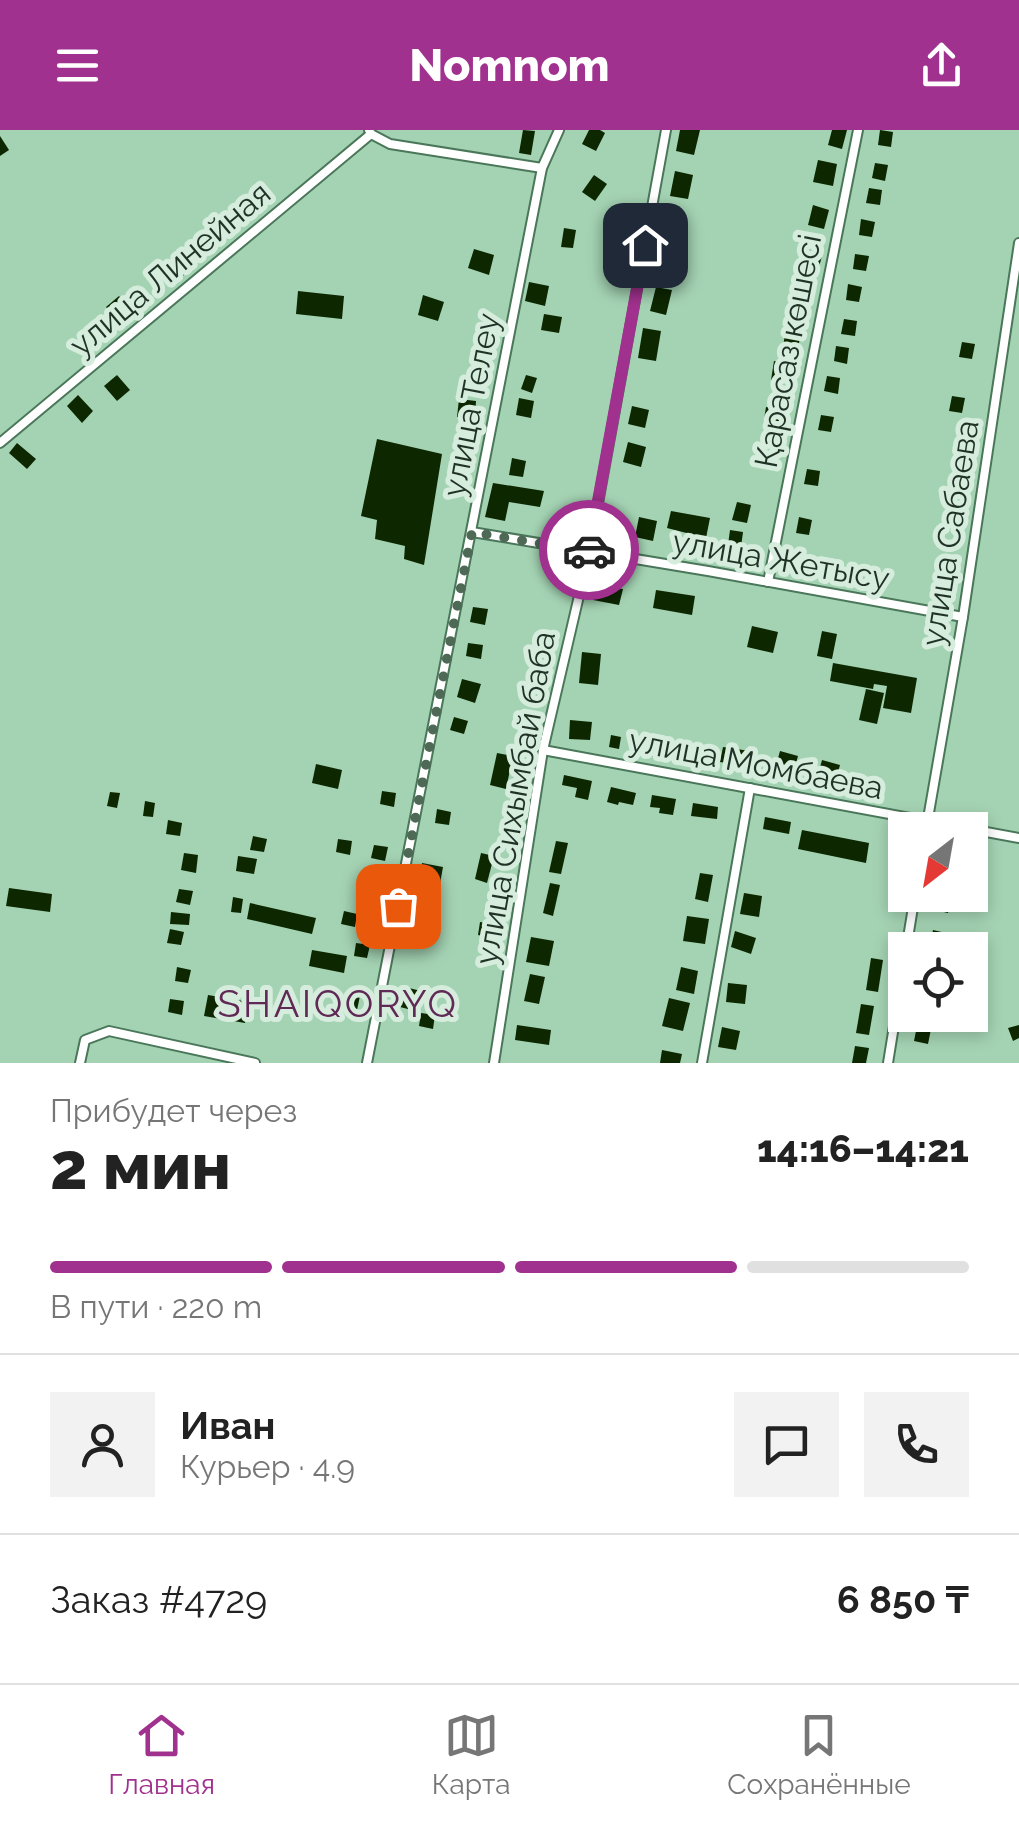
<!DOCTYPE html>
<html lang="ru">
<meta charset="utf-8">
<style>
:root{--surface:#fff;--page:#f2f2f2;--text:#222;--muted:#767676;--line:#e0e0e0;--accent:#a1318e}
body{margin:0;font-family:Raleway,sans-serif;background:var(--page);color:var(--text);height:100vh;display:flex;flex-direction:column;font-size:38px;white-space:nowrap}
*{box-sizing:border-box;margin:0}
p{font-size:32px;color:var(--muted)}
.icon{flex:none;width:55px;height:55px;fill:none;stroke:currentColor;stroke-width:2;stroke-linecap:round;stroke-linejoin:round}
.map{position:relative;height:933px;overflow:hidden}
.panel{display:flex;flex-direction:column;background:var(--surface);flex:1}
.panel>*{flex:none}
.needle{width:65px;rotate:211deg}
.controls{position:absolute;left:888px;top:682px;display:grid;gap:20px}
.controls a{display:grid;place-items:center;width:100px;height:100px;border-radius:0px;background:var(--surface);box-shadow:0 5px 15px #0003;font-size:50px}
.pin{position:absolute;display:grid;place-items:center;width:85px;height:85px;color:#fff;margin:-42px;border-radius:20px;box-shadow:0 5px 15px #0006}
.courier{position:absolute;display:grid;place-items:center;width:100px;height:100px;margin:-50px;border:8px solid #a1318e;border-radius:50%;background:#fff;color:#222;box-shadow:0 2px 12px #0007}
.overview em{font-style:normal;font-weight:800}
.overview div{display:flex;flex-direction:column-reverse}
.overview{display:flex;align-items:center;justify-content:space-between;height:170px;padding:0 50px}
h1{font-size:65px;font-weight:800;line-height:75px}
.bar{display:grid;grid-template-columns:repeat(4,1fr);gap:15px 10px;align-content:center;height:120px;padding:0 50px}
.bar i{height:12px;border-radius:8px;background:var(--line)}
.bar .selected{background:var(--accent)}
.bar p{grid-column:span 4}
.line{display:flex;align-items:center;gap:25px;padding:0 50px;border-top:2px solid var(--line)}
.line div{flex:1}
.round{display:grid;place-items:center;flex:none;width:105px;height:105px;border-radius:0px;background:var(--page)}
header{display:flex;justify-content:space-between;align-items:center;height:130px;padding:0 50px;background:var(--accent);color:#fff;font-size:45px;font-weight:800}
.dock{display:flex;justify-content:space-around;align-items:center;height:140px;border-top:2px solid var(--line);background:var(--surface);font-size:28px;color:var(--muted)}
.dock a{display:grid;justify-items:center;gap:5px}
.dock .selected{color:var(--accent)}
.map>svg:first-child{display:block}
.building{fill:#0d2700}
.lines{fill:none;stroke-linecap:round;stroke-linejoin:round}
.street-casing{stroke:#4a775a;stroke-width:12}
.street{stroke:#fff;stroke-width:8}
.done{stroke:#4e6a57;stroke-width:10;stroke-dasharray:0 18}
.route{stroke:#a1318e;stroke-width:12}
.labels{text-anchor:middle;stroke-width:10;stroke-linejoin:round;paint-order:stroke}
.street-label{font-size:32px;fill:#1f3225;stroke:#d6eddd}
.quarter-label{font-size:38px;letter-spacing:2.5px;fill:#602956;stroke:#d6eddd}
</style>
<header><svg class="icon" aria-label="menu" viewBox="0 0 24 24"><path d="M4 6h16M4 12h16M4 18h16"/></svg>Nomnom<svg class="icon" aria-label="share" viewBox="0 0 24 24"><path d="M12 15V3M7 8l5-5 5 5M5 13v7h14v-7"/></svg></header>
<div class="map">
<svg width="1019" height="933" viewBox="0 0 1019 933">
<rect width="100%" height="100%" fill="#a4d3b3"/>
<g class="building">
<polygon points="523,0 535,1 531,25 519,23"/>
<polygon points="589,0 600,0 605,3 596,21 582,14"/>
<polygon points="680,0 700,0 694,25 676,21"/>
<polygon points="832,0 847,0 842,19 828,15"/>
<polygon points="880,0 893,2 891,17 878,15"/>
<polygon points="0,6 9,20 0,26"/>
<polygon points="818,30 837,34 833,56 813,52"/>
<polygon points="875,33 888,35 885,51 872,48"/>
<polygon points="675,41 693,45 688,69 670,66"/>
<polygon points="594,45 607,54 595,71 582,62"/>
<polygon points="869,58 882,60 880,75 866,73"/>
<polygon points="813,75 829,80 824,99 808,95"/>
<polygon points="670,81 685,84 681,105 666,102"/>
<polygon points="861,89 875,92 872,107 859,105"/>
<polygon points="564,98 576,100 573,118 561,117"/>
<polygon points="661,116 679,120 674,143 656,139"/>
<polygon points="185,119 197,134 178,150 166,135"/>
<polygon points="474,119 494,125 489,145 468,138"/>
<polygon points="808,122 822,126 816,148 802,144"/>
<polygon points="855,124 869,126 866,141 853,139"/>
<polygon points="797,149 812,153 805,179 790,174"/>
<polygon points="529,152 549,156 545,176 525,171"/>
<polygon points="848,154 862,157 859,172 846,170"/>
<polygon points="656,157 672,160 666,185 650,181"/>
<polygon points="298,161 344,166 342,189 296,184"/>
<polygon points="423,165 444,172 438,191 418,185"/>
<polygon points="119,166 132,181 119,192 106,177"/>
<polygon points="544,184 562,187 559,203 541,200"/>
<polygon points="844,189 857,191 855,206 841,204"/>
<polygon points="643,198 661,201 656,231 638,228"/>
<polygon points="786,199 801,202 797,224 782,222"/>
<polygon points="962,212 975,214 972,229 959,227"/>
<polygon points="836,216 849,218 847,234 834,231"/>
<polygon points="774,231 792,235 789,253 771,250"/>
<polygon points="117,245 130,260 117,271 104,256"/>
<polygon points="526,245 537,248 532,263 521,259"/>
<polygon points="827,246 840,248 838,264 824,261"/>
<polygon points="78,265 93,281 82,293 67,276"/>
<polygon points="952,266 965,268 962,283 949,281"/>
<polygon points="519,268 534,271 531,288 516,285"/>
<polygon points="459,269 476,271 475,289 457,287"/>
<polygon points="632,276 649,280 645,298 628,294"/>
<polygon points="766,277 785,280 783,293 764,289"/>
<polygon points="821,285 834,287 831,302 818,300"/>
<polygon points="377,309 442,324 424,435 404,429 405,416 375,409 377,390 361,386"/>
<polygon points="628,312 646,317 641,337 623,332"/>
<polygon points="17,313 36,329 27,339 9,323"/>
<polygon points="759,323 776,326 774,340 757,337"/>
<polygon points="512,328 526,331 523,347 509,345"/>
<polygon points="807,339 820,341 818,356 804,354"/>
<polygon points="493,353 544,361 540,377 509,372 505,391 485,387"/>
<polygon points="737,372 751,375 747,393 732,390"/>
<polygon points="671,381 710,388 706,408 667,398"/>
<polygon points="639,387 657,391 653,411 635,407"/>
<polygon points="799,387 812,390 809,405 796,403"/>
<polygon points="730,400 743,402 741,417 728,415"/>
<polygon points="596,454 623,459 619,475 593,470"/>
<polygon points="656,460 695,466 692,485 653,478"/>
<polygon points="473,477 488,479 485,495 470,492"/>
<polygon points="752,496 778,502 773,523 747,517"/>
<polygon points="822,501 837,504 832,529 817,526"/>
<polygon points="468,513 483,515 481,529 466,526"/>
<polygon points="582,522 601,524 598,555 579,553"/>
<polygon points="833,533 917,548 911,583 883,578 887,556 874,554 873,559 830,551"/>
<polygon points="462,549 481,554 475,573 457,567"/>
<polygon points="866,559 884,563 877,594 859,590"/>
<polygon points="454,587 468,591 464,604 450,600"/>
<polygon points="570,590 592,592 590,610 569,609"/>
<polygon points="611,605 621,607 619,619 609,617"/>
<polygon points="636,610 659,613 657,627 634,624"/>
<polygon points="681,614 710,620 707,633 678,628"/>
<polygon points="723,617 750,621 747,636 720,632"/>
<polygon points="780,621 798,626 791,652 773,647"/>
<polygon points="497,623 513,626 506,659 490,655"/>
<polygon points="822,630 840,635 833,660 815,655"/>
<polygon points="316,634 342,640 338,659 312,653"/>
<polygon points="564,645 592,651 588,670 575,667 577,658 562,655"/>
<polygon points="611,657 636,663 633,675 619,672 618,675 607,672"/>
<polygon points="382,661 396,663 394,677 380,674"/>
<polygon points="110,662 120,663 117,678 107,676"/>
<polygon points="652,665 676,669 673,685 659,683 660,678 650,677"/>
<polygon points="145,671 155,673 153,687 143,686"/>
<polygon points="693,673 718,677 717,689 691,686"/>
<polygon points="437,679 451,682 449,695 435,693"/>
<polygon points="765,687 791,692 789,704 763,699"/>
<polygon points="168,690 182,693 180,706 166,704"/>
<polygon points="802,700 869,713 866,733 798,719"/>
<polygon points="253,706 267,709 264,722 250,720"/>
<polygon points="338,709 352,711 350,725 336,722"/>
<polygon points="556,711 568,713 561,744 549,742"/>
<polygon points="374,715 388,717 385,731 371,728"/>
<polygon points="184,723 198,725 196,743 181,740"/>
<polygon points="481,723 494,726 487,753 475,749"/>
<polygon points="238,726 257,729 254,744 236,741"/>
<polygon points="422,733 443,737 439,759 418,755"/>
<polygon points="366,742 380,744 378,758 364,755"/>
<polygon points="700,743 713,745 708,772 695,769"/>
<polygon points="550,753 560,755 553,786 543,783"/>
<polygon points="9,758 52,764 50,782 6,776"/>
<polygon points="179,759 193,761 190,775 176,772"/>
<polygon points="744,763 762,766 759,787 740,784"/>
<polygon points="938,765 952,765 948,783 935,780"/>
<polygon points="233,767 243,769 241,783 231,782"/>
<polygon points="250,773 316,788 312,804 247,789"/>
<polygon points="421,774 435,777 432,795 417,792"/>
<polygon points="344,781 357,784 355,797 341,794"/>
<polygon points="171,782 190,784 189,795 170,794"/>
<polygon points="687,786 709,789 705,814 683,811"/>
<polygon points="480,792 494,794 492,808 478,805"/>
<polygon points="170,799 184,802 181,815 167,813"/>
<polygon points="933,800 946,803 942,820 929,820"/>
<polygon points="735,801 756,808 751,824 731,817"/>
<polygon points="531,807 554,811 549,836 526,832"/>
<polygon points="356,813 370,815 367,828 354,826"/>
<polygon points="312,820 347,826 344,843 309,836"/>
<polygon points="871,828 883,830 878,862 866,860"/>
<polygon points="177,837 191,840 188,853 175,851"/>
<polygon points="681,837 698,841 694,864 676,860"/>
<polygon points="530,844 545,847 539,874 524,871"/>
<polygon points="728,853 747,855 745,874 726,872"/>
<polygon points="405,857 421,861 416,881 400,877"/>
<polygon points="346,864 360,866 357,880 343,877"/>
<polygon points="208,865 249,872 245,893 204,886"/>
<polygon points="669,868 690,873 683,901 662,896"/>
<polygon points="170,869 184,871 182,885 168,882"/>
<polygon points="861,874 874,876 869,905 856,903"/>
<polygon points="421,883 435,885 433,899 419,896"/>
<polygon points="918,891 932,894 928,914 914,911"/>
<polygon points="517,895 551,900 549,915 515,910"/>
<polygon points="1019,895 1019,908 1013,911 1008,898"/>
<polygon points="722,897 740,901 736,920 718,917"/>
<polygon points="855,916 869,918 866,933 852,933"/>
<polygon points="662,920 682,924 680,933 660,933"/>
</g>
<g class="lines">
<g class="street-casing">
<g id="street">
<polyline points="369,0 371,4 390,14 542,38"/>
<polyline points="0,313 371,4"/>
<polyline points="472,402 708,441 963,487"/>
<polyline points="768,452 858,0"/>
<polyline points="543,620 1019,708"/>
<polyline points="926,700 963,487 1019,113"/>
<polyline points="906,820 915,765"/>
<polyline points="80,933 85,910 109,901 255,933"/>
<polyline points="367,933 542,38 559,0"/>
<polyline points="494,933 543,620 589,423 666,0"/>
<polyline points="702,933 750,658"/>
<polyline points="888,933 905,828"/>
</g>
</g>
<use href="#street" class="street"/>
</g>
<g class="lines">
<polyline class="done" points="398,776 472,402 589,422 589,420"/>
<polyline class="route" points="589,420 645,115"/>
</g>
<g class="labels">
<g class="street-label">
<text transform="translate(170 139) rotate(-40)" y="11">улица Линейная</text>
<text transform="translate(788 221) rotate(-79)" y="11">Қарасаз көшесі</text>
<text transform="translate(471 275) rotate(-79)" y="11">улица Телеу</text>
<text transform="translate(950 403) rotate(-81)" y="11">улица Сабаева</text>
<text transform="translate(781 430) rotate(10)" y="11">улица Жетысу</text>
<text transform="translate(756 634) rotate(11)" y="11">улица Момбаева</text>
<text transform="translate(515 668) rotate(-80)" y="11">улица Сихымбай баба</text>
</g>
<g class="quarter-label">
<text x="338" y="887">SHAIQORYQ</text>
</g>
</g>
</svg>
<div class="controls">
<a><svg class="needle" viewBox="-14 -14 28 28"><path d="M0-13l5 13h-10z" fill="#e53935"/><path d="M0 13l5-13h-10z" fill="#767676"/></svg></a>
<a><svg class="icon" aria-label="locate" viewBox="0 0 24 24"><circle cx="12" cy="12" r="6"/><path d="M12 2v4M12 18v4M2 12h4M18 12h4"/></svg></a>
</div>
<div class="pin" style="left:398px;top:776px;background:#ea580c"><svg class="icon" aria-label="bag" viewBox="0 0 24 24"><path d="M5 8h14l-1 12H6zM9 8a3 3 0 0 1 6 0"/></svg></div>
<div class="pin" style="left:645px;top:115px;background:#1f2937"><svg class="icon" aria-label="home" viewBox="0 0 24 24"><path d="M3 11l9-7 9 7M6 9v11h12V9"/></svg></div>
<div class="courier" style="left:589px;top:420px"><svg class="icon" aria-label="car" viewBox="0 0 24 24"><path d="M5 17H2v-5l4-1 3-4h7l3 4 3 1v5h-3M9 17h6M6 11h13"/><circle cx="7" cy="17" r="2"/><circle cx="17" cy="17" r="2"/></svg></div>
</div>
<section class="panel">
<div class="overview"><div><h1>2 мин</h1><p>Прибудет через</p></div><em>14:16–14:21</em></div>
<div class="bar"><i class="selected"></i><i class="selected"></i><i class="selected"></i><i></i><p>В пути · 220 m</p></div>
<div class="line" style="height:180px"><a class="round"><svg class="icon" aria-label="person" viewBox="0 0 24 24"><circle cx="12" cy="8" r="4"/><path d="M4 21q1-7 8-7t8 7"/></svg></a><div><b>Иван</b><p>Курьер · 4.9</p></div><a class="round"><svg class="icon" aria-label="chat" viewBox="0 0 24 24"><path d="M4 5h16v11H9l-5 4z"/></svg></a><a class="round"><svg class="icon" aria-label="phone" viewBox="0 0 24 24"><path d="M5 4h4l2 5-3 2q2 4 5 5l2-3 5 2v4C11 20 4 13 5 4z"/></svg></a></div>
<div class="line" style="height:130px"><div>Заказ #4729</div><b>6 850 ₸</b></div>
</section>
<nav class="dock">
<a class="selected"><svg class="icon" aria-label="home" viewBox="0 0 24 24"><path d="M3 11l9-7 9 7M6 9v11h12V9"/></svg>Главная</a>
<a><svg class="icon" aria-label="map" viewBox="0 0 24 24"><path d="M3 6l6-2 6 2 6-2v14l-6 2-6-2-6 2zM9 4v14M15 6v14"/></svg>Карта</a>
<a><svg class="icon" aria-label="saved" viewBox="0 0 24 24"><path d="M7 4h10v16l-5-4-5 4z"/></svg>Сохранённые</a>
</nav>
